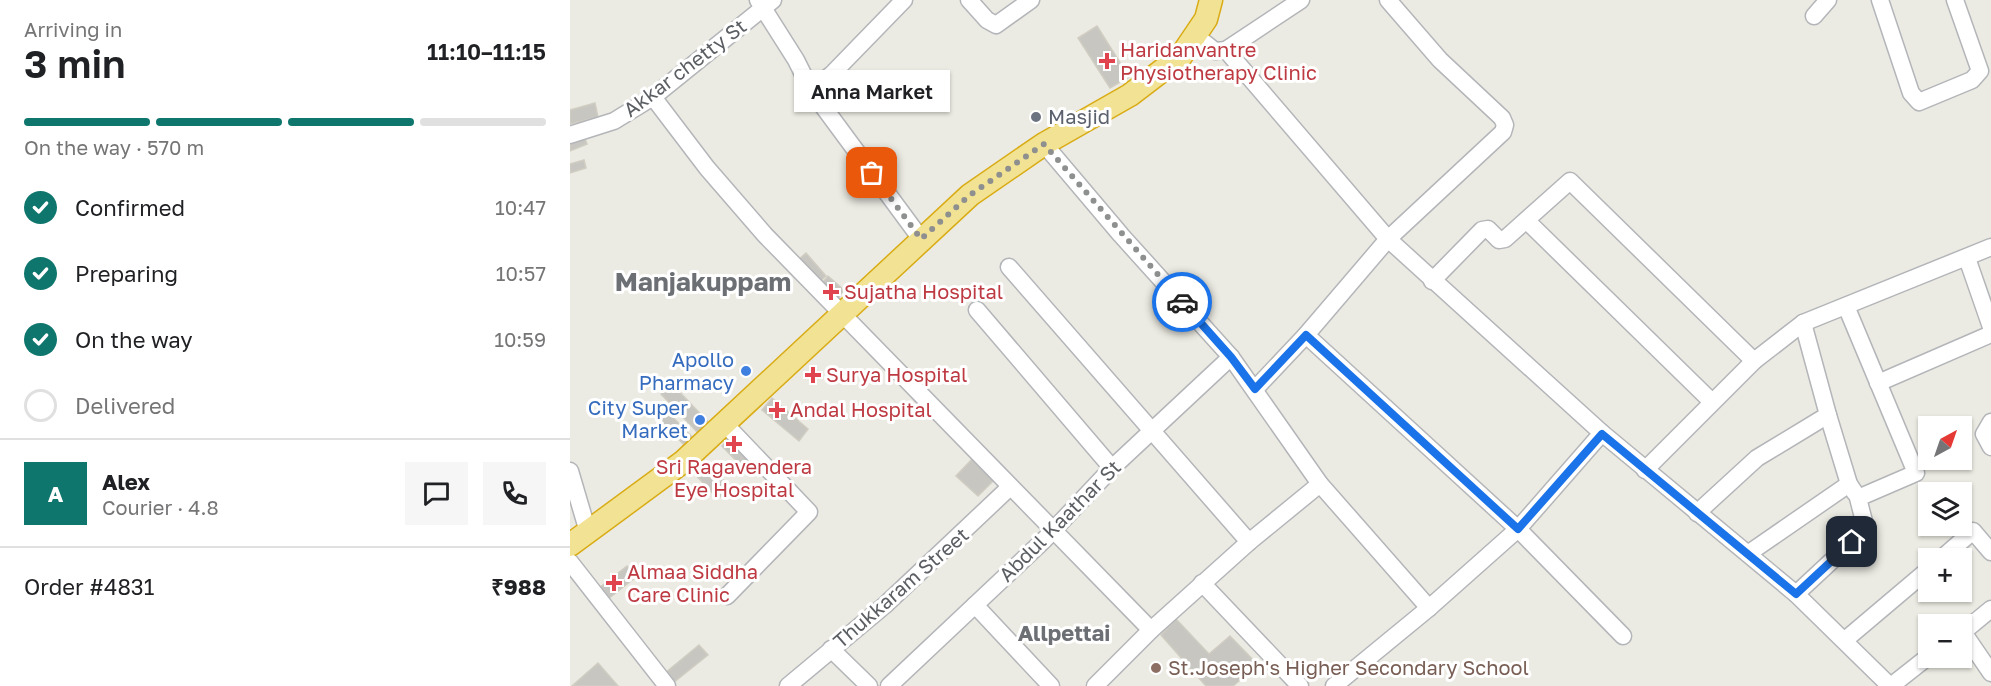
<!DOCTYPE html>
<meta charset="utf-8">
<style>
:root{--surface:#fff;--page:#f6f6f6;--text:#202124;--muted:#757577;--line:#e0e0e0;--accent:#0f766e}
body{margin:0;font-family:"Golos Text",sans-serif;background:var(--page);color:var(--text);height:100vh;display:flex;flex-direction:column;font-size:22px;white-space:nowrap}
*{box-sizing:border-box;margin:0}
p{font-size:20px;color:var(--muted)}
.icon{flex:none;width:33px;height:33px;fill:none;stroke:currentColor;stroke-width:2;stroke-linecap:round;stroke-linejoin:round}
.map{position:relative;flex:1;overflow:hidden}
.sheet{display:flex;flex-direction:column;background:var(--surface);width:570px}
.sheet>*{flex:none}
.needle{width:39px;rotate:40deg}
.buttons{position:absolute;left:1348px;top:416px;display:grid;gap:12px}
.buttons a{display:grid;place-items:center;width:54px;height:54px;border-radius:0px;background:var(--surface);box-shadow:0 2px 4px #0004;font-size:30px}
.pin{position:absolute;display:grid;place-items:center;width:51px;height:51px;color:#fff;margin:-26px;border-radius:12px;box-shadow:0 3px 9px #0006}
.courier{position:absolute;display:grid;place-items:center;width:60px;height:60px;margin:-30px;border:4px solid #1a73e8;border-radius:50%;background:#fff;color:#222;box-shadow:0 2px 8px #0007}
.bubble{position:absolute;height:42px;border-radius:0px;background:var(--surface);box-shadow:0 2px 4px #0004;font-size:20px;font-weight:600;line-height:42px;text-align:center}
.summary em{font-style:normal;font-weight:600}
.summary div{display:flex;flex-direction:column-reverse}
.summary{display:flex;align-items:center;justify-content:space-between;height:102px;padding:0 24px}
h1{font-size:39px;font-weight:600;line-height:45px}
.bar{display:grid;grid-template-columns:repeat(4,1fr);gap:9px 6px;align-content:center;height:72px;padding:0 24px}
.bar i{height:8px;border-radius:4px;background:var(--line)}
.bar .selected{background:var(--accent)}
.bar p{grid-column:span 4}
.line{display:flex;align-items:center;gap:15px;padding:0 24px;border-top:2px solid var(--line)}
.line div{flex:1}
.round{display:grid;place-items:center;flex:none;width:63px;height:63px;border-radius:0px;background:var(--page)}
ol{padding:0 24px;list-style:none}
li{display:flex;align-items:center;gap:18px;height:66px}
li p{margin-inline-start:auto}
li .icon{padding:6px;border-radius:50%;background:var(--accent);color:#fff;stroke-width:4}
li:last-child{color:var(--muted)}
li i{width:33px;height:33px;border:3px solid var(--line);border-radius:50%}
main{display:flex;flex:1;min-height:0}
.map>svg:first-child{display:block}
.building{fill:#c8c6c0;stroke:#d0cdc2;stroke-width:1.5}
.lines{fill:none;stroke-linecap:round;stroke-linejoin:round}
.minor-casing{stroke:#b3b5b9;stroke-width:19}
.highway-casing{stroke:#d9ac16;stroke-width:25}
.minor{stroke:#fff;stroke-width:16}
.highway{stroke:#f2e294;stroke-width:22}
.done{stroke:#8e8f8f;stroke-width:6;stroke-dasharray:0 10.8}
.route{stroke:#1a73e8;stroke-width:8}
.health-dot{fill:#e0444e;stroke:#fff;stroke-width:2}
.worship-dot{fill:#6b7280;stroke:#fff;stroke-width:2}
.shop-dot{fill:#3f7fe0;stroke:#fff;stroke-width:2}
.education-dot{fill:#8d6e63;stroke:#fff;stroke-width:2}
.labels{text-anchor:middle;stroke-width:6;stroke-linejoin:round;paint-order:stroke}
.health-label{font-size:20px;fill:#be3a42;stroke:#fff;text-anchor:start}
.street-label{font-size:20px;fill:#5b5e62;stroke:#fff}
.worship-label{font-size:20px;fill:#5b616d;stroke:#fff;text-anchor:start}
.shop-label{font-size:20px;fill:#366cbe;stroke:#fff;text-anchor:end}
.education-label{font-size:20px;fill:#785e54;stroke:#fff;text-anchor:start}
.quarter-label{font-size:22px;font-weight:bold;fill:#6c6f74;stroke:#fff}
.district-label{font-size:26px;font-weight:bold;fill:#6c6f74;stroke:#fff}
</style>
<main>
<section class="sheet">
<div class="summary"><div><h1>3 min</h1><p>Arriving in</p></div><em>11:10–11:15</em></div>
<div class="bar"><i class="selected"></i><i class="selected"></i><i class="selected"></i><i></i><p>On the way · 570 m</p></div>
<ol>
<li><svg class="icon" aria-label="check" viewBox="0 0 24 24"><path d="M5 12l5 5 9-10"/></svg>Confirmed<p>10:47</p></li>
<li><svg class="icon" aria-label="check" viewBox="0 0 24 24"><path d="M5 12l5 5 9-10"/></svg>Preparing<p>10:57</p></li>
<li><svg class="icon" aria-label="check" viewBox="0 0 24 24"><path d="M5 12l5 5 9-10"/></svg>On the way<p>10:59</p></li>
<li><i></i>Delivered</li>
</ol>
<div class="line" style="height:108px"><b class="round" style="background:var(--accent);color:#fff">A</b><div><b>Alex</b><p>Courier · 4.8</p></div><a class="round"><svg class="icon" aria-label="chat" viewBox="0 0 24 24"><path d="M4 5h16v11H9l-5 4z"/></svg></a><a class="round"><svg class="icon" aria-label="phone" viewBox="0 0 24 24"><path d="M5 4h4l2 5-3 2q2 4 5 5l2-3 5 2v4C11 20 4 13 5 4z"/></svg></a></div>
<div class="line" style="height:78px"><div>Order #4831</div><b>₹988</b></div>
</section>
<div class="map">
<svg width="1421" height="686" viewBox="0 0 1421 686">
<rect width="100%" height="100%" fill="#ecebe3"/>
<g class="building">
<polygon points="527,26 559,77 540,88 508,38"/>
<polygon points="25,103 28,117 0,124 0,110"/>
<polygon points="14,136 17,144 0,151 0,141"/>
<polygon points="14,160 16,168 0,173 0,164"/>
<polygon points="236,253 256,276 246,285 226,262"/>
<polygon points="258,276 274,290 264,303 247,289"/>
<polygon points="102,384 139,423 128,433 91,394"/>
<polygon points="202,398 238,429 229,441 192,410"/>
<polygon points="92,406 125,440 117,448 84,414"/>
<polygon points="162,436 187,460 176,471 152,446"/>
<polygon points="404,457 426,478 408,496 386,476"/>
<polygon points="134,460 160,487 148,499 122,471"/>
<polygon points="57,566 66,577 38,599 29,588"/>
<polygon points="606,619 639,654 660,636 688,665 663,686 636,686 591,635"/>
<polygon points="129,645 138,655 103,683 95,673"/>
<polygon points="28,663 48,686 2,686"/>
</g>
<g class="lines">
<g class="minor-casing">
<g id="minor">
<polyline points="188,0 226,60 241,90 351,239"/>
<polyline points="399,0 417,20 426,25 461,0"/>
<polyline points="1310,0 1341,93 1349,102 1402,80 1410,71 1385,0"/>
<polyline points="1244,16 1258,0"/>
<polyline points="626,36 645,51 656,50"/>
<polyline points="656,50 818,239 1032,433 1226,594 1320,686"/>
<polyline points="656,50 731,0"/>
<polyline points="241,90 262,74 334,0"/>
<polyline points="83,97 137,168 195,235 581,630 525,686"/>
<polyline points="0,135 44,121 83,97 203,0"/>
<polyline points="474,144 551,235 661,357 750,484 859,608"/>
<polyline points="957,221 1141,401"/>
<polyline points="1397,258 1421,327"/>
<polyline points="439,267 679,542"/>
<polyline points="862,281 912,230 918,229 929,240 935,239 1000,181 1184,361"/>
<polyline points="407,310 542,468"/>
<polyline points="736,335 948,529 1053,636"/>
<polyline points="1308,383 1421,334"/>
<polyline points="685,389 736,335 818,239 933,132 935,125 932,118 870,60 818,0"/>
<polyline points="1258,415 1279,484 1285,493"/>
<polyline points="1421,422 1414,434 1421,447"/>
<polyline points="154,423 239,512 157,596"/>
<polyline points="1075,470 1184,361 1233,323 1421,247"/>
<polyline points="0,471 18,532"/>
<polyline points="1127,513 1187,458 1258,415 1233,323"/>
<polyline points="1179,553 1279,484"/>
<polyline points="1372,558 1403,531 1421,552"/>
<polyline points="0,562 97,686"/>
<polyline points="632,583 730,686"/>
<polyline points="1226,594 1296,529 1288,498 1346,473 1276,306"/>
<polyline points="405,605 481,686"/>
<polyline points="1421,609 1393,632 1421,673"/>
<polyline points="581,630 679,542 750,484"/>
<polyline points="1275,640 1359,569"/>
<polyline points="261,649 299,686"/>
<polyline points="218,686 315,605 440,487"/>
<polyline points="319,686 475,539 542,468 661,357"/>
<polyline points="764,686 859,608 948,529 1032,433"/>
<polyline points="1321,686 1359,656"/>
</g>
</g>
<g class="highway-casing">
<polyline id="highway" points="0,545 114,461 400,195 474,144 560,95 611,56 636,19 641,0"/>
</g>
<use href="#minor" class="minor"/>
<use href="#highway" class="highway"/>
</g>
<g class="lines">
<polyline class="done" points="302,173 351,239 400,195 474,144 612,302"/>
<polyline class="route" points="612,302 661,357 685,389 736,335 948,529 1032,434 1226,594 1282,542"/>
</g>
<g class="health-dot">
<path d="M534 52h6v6h6v6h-6v6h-6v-6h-6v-6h6z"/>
<path d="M258 283h6v6h6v6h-6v6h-6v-6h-6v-6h6z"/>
<path d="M240 366h6v6h6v6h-6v6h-6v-6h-6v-6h6z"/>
<path d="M204 401h6v6h6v6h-6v6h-6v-6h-6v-6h6z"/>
<path d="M161 435h6v6h6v6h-6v6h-6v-6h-6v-6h6z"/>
<path d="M41 574h6v6h6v6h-6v6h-6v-6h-6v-6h6z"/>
</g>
<circle class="worship-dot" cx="466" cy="117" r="6"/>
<g class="shop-dot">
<circle cx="176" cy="371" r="6"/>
<circle cx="130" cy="420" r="6"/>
</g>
<circle class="education-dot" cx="586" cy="668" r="6"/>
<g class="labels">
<g class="health-label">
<text x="550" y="57">Haridanvantre<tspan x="550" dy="23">Physiotherapy Clinic</tspan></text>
<text x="274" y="299">Sujatha Hospital</text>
<text x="256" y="382">Surya Hospital</text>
<text x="220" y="417">Andal Hospital</text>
<text x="164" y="474" text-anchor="middle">Sri Ragavendera<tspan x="164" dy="23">Eye Hospital</tspan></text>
<text x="57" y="579">Almaa Siddha<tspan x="57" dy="23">Care Clinic</tspan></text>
</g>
<g class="street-label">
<text transform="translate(115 68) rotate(-37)" y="7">Akkar chetty St</text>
<text transform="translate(490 521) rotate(-45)" y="7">Abdul Kaathar St</text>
<text transform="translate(331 588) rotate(-41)" y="7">Thukkaram Street</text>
</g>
<g class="worship-label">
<text x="478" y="124">Masjid</text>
</g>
<g class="shop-label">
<text x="164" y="367">Apollo<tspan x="164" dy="23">Pharmacy</tspan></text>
<text x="118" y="415">City Super<tspan x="118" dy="23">Market</tspan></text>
</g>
<g class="education-label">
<text x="598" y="675">St.Joseph's Higher Secondary School</text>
</g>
<g class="quarter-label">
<text x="494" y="641">Allpettai</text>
</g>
<g class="district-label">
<text x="133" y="291">Manjakuppam</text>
</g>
</g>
</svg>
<div class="buttons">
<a><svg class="needle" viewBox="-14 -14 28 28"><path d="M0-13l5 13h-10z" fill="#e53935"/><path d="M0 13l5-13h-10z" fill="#757577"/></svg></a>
<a><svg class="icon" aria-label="layers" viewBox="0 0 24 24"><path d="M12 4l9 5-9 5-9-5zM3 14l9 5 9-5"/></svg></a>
<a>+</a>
<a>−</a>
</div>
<div class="pin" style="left:302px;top:173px;background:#ea580c"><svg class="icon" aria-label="bag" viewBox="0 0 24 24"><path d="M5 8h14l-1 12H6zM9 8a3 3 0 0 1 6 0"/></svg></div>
<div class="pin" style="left:1282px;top:542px;background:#1f2937"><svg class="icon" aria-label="home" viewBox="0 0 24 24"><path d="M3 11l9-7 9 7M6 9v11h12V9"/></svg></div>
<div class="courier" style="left:612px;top:302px"><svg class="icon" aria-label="car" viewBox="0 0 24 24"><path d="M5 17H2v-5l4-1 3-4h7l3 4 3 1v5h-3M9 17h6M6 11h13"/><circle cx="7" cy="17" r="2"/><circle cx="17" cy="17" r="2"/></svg></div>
<div class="bubble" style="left:224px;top:70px;width:156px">Anna Market</div>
</div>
</main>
